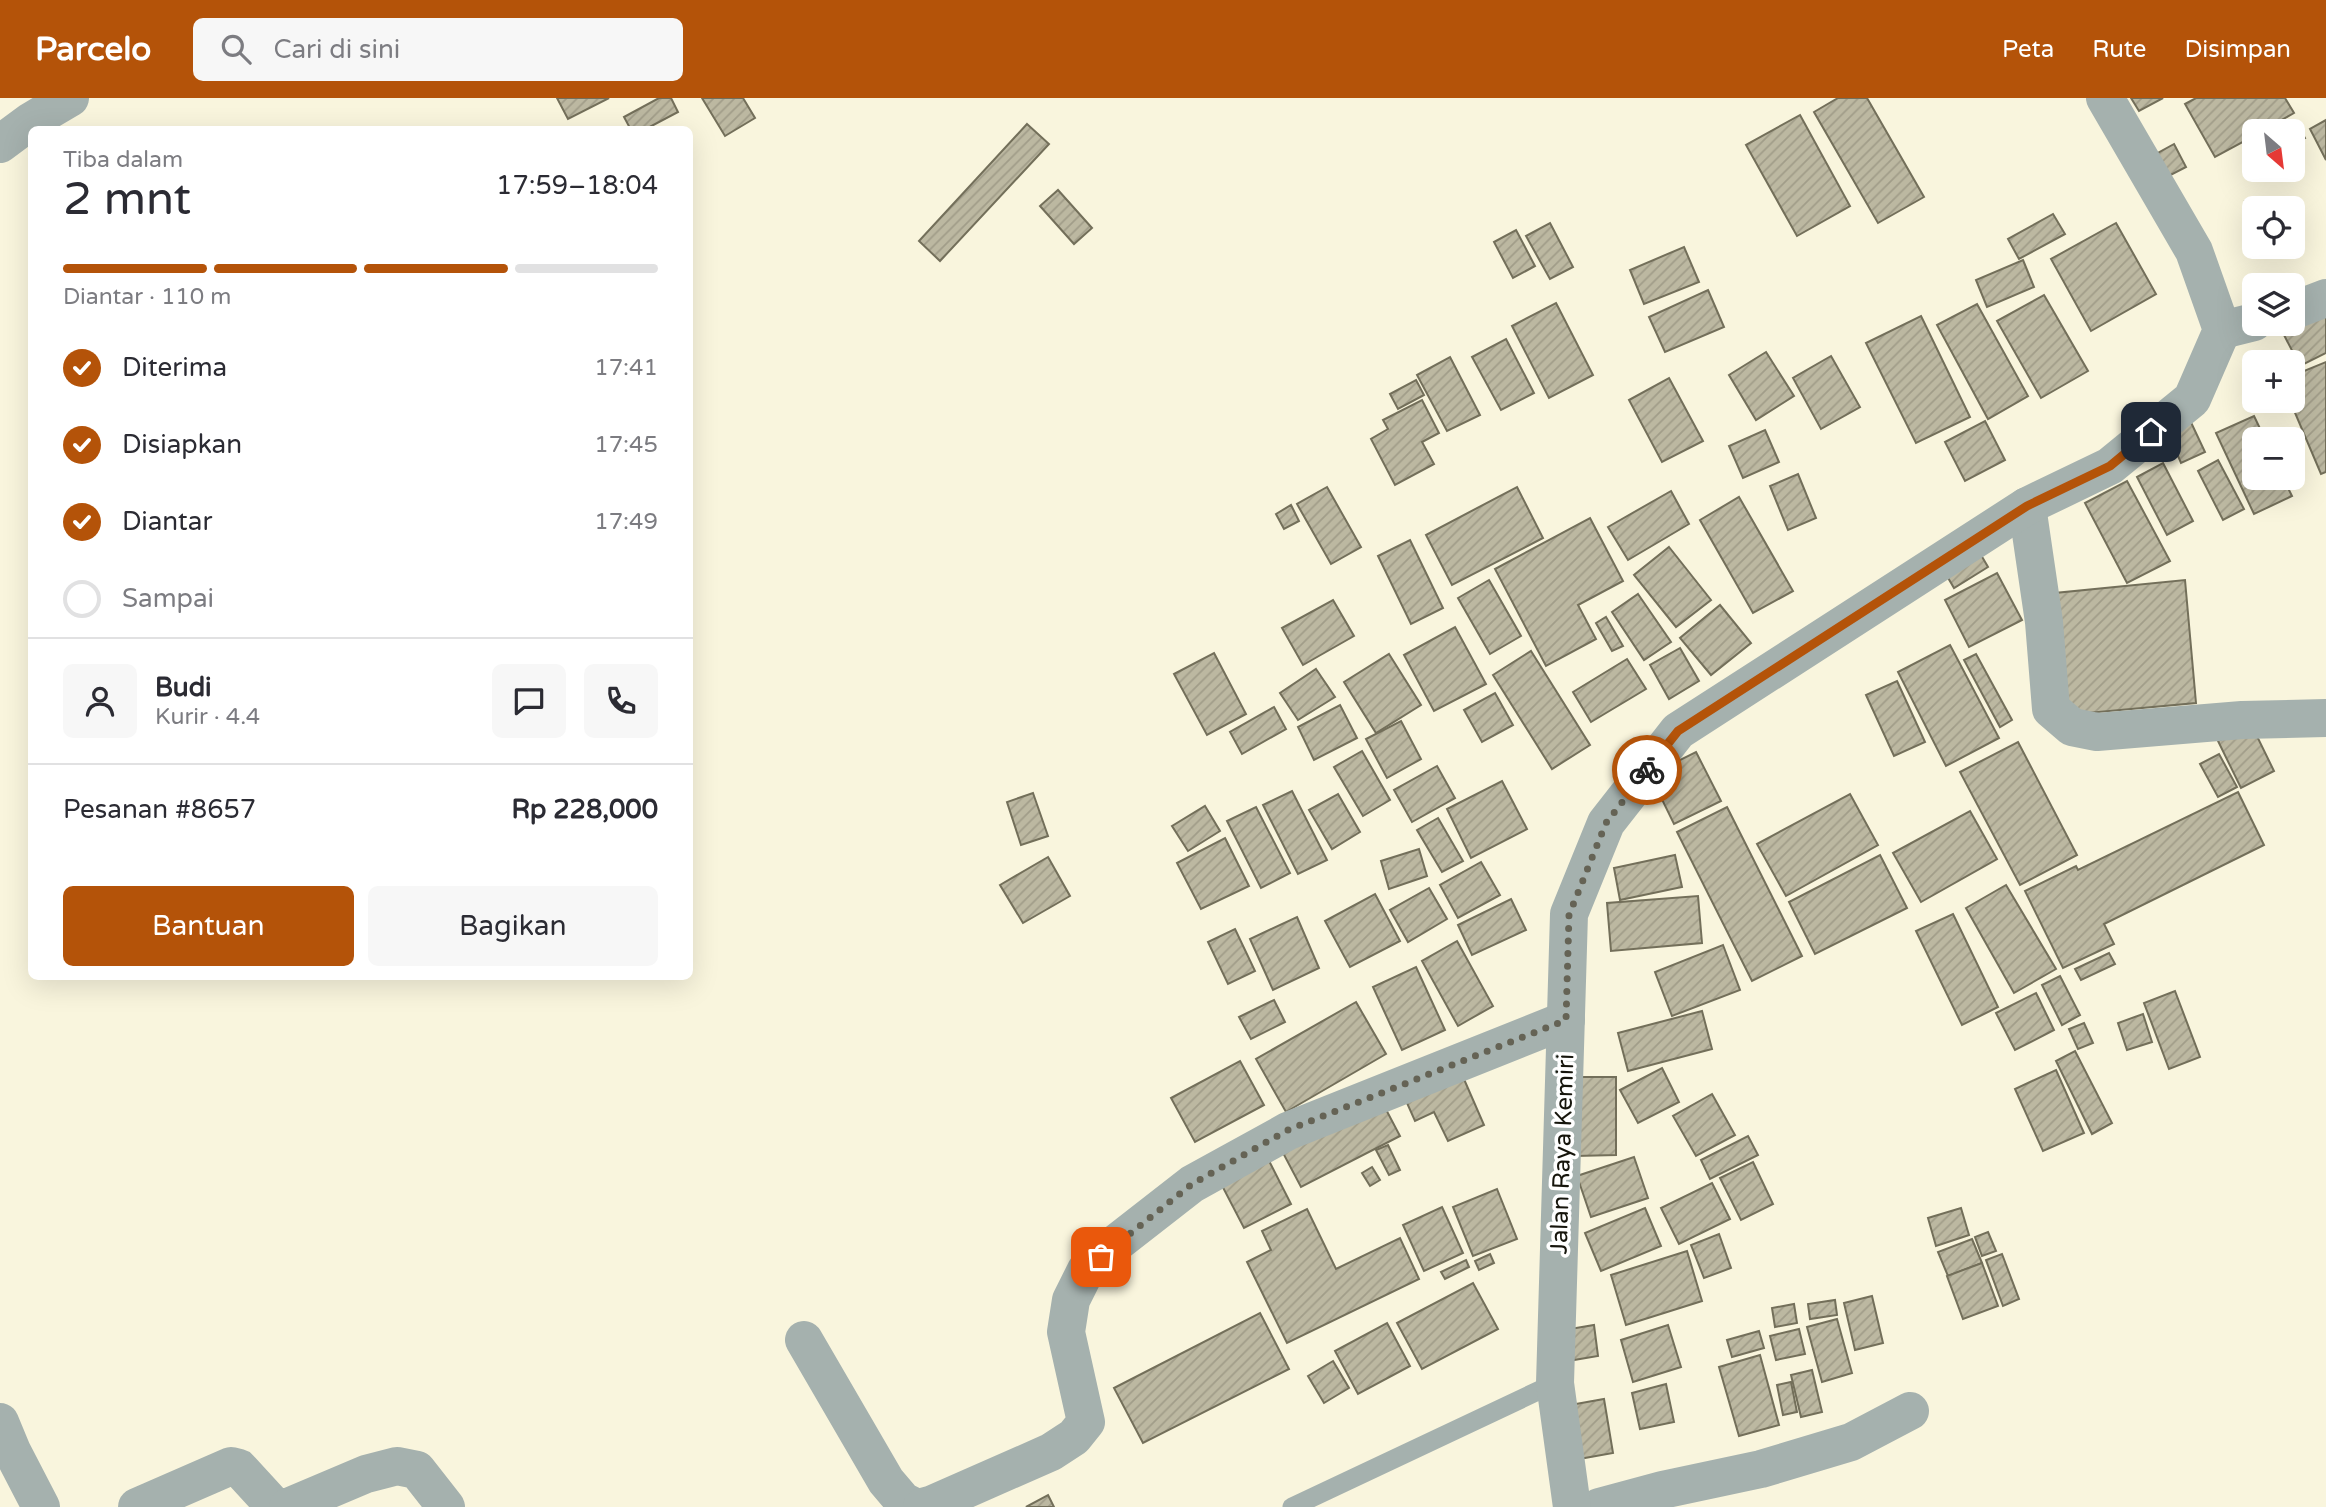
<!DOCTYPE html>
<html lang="id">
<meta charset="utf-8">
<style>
:root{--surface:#fff;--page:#f7f7f7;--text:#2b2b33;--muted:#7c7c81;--line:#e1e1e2;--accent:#b45309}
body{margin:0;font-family:"Varela Round",sans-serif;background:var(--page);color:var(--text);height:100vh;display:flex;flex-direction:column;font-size:26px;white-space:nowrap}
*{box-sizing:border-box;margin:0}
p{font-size:23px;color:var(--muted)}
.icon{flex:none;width:38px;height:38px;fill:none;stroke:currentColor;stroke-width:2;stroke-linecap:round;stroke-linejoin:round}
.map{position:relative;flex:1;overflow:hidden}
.side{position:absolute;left:28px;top:28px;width:665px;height:854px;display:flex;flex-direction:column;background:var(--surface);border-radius:10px;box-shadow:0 7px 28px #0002}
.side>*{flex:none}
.needle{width:46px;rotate:152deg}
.fabs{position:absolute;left:2242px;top:21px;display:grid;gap:14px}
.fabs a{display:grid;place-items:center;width:63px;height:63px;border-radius:10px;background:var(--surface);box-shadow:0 7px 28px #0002;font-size:35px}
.pin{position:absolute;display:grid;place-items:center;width:60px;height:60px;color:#fff;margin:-30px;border-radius:14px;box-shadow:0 4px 10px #0006}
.courier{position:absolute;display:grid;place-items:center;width:70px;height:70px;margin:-35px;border:5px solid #b45309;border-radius:50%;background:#fff;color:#222;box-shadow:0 2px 9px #0007}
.head em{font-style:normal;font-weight:600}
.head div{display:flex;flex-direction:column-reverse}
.head{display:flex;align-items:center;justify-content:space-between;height:119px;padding:0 35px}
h1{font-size:46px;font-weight:600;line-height:52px}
.bar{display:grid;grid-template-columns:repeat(4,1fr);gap:10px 7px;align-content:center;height:84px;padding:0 35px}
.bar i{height:9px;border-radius:5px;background:var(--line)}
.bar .on{background:var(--accent)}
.bar p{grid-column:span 4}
.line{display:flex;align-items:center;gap:18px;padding:0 35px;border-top:2px solid var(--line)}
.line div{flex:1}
.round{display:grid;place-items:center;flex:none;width:74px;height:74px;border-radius:10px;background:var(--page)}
ol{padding:0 35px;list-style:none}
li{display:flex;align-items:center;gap:21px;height:77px}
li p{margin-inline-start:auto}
li .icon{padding:7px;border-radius:50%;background:var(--accent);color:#fff;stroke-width:4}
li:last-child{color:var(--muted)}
li i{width:38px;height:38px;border:4px solid var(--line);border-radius:50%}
.primary-button{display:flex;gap:14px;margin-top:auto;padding:14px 35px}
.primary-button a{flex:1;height:80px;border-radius:10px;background:var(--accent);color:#fff;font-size:28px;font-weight:600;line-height:80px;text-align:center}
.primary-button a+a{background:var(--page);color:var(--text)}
header{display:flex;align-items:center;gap:42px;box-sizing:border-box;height:98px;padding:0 35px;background:var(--accent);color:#fff}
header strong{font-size:33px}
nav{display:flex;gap:38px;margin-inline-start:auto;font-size:24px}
.search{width:490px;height:63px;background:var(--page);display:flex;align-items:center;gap:18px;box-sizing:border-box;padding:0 24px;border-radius:10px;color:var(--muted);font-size:26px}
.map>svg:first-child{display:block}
.building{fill:url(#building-hatch);stroke:#736f5a;stroke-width:2}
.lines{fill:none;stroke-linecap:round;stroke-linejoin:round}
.service{stroke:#a5b1ae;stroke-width:19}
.minor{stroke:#a5b1ae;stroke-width:38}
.tertiary{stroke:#a5b1ae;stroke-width:38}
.done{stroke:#656355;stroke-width:7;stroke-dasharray:0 12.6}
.route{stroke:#b45309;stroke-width:9}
.labels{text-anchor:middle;stroke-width:7;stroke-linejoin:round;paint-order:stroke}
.street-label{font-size:24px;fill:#16150c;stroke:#fff}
</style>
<header>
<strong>Parcelo</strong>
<div class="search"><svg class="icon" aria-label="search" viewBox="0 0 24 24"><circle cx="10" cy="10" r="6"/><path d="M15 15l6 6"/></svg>Cari di sini</div>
<nav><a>Peta</a><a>Rute</a><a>Disimpan</a></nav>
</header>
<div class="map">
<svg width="2326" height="1409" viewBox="0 0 2326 1409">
<defs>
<pattern id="building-hatch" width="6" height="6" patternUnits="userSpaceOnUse" patternTransform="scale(1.75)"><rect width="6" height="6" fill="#bcb8a1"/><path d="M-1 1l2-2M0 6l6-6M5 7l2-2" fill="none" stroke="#a19d89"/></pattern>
</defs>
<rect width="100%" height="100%" fill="#f9f5dd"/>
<g class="building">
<polygon points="557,0 609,0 568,21"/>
<polygon points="659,0 671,0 678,14 644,32 631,32 624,19"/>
<polygon points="702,0 743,0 755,20 725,38"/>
<polygon points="1838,0 1867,0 1924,99 1878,125 1814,14"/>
<polygon points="2131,0 2163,0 2139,13"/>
<polygon points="2196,0 2285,0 2294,15 2262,33 2254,33 2254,38 2215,59 2185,6"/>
<polygon points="1800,17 1850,108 1797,138 1746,47"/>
<polygon points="2326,22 2326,62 2310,31"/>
<polygon points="2296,24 2305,40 2292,47 2292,33 2281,32"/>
<polygon points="1027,26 1049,46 940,163 919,143"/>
<polygon points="2174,46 2186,69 2159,83 2147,61"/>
<polygon points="1058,92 1092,130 1074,146 1040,108"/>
<polygon points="2255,101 2258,110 2254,110 2254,121 2250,122 2245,103"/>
<polygon points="2053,116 2065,136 2019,161 2008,141"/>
<polygon points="1550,125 1573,169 1550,181 1526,138"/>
<polygon points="2116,125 2156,196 2091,233 2051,161"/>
<polygon points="1516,132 1535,168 1513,180 1494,144"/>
<polygon points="1684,149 1699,184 1644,206 1630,172"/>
<polygon points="2023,162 2034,189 1987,209 1976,182"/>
<polygon points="1708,192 1724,229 1665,254 1649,219"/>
<polygon points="2044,197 2088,273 2041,300 1997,223"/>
<polygon points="1556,205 1593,277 1549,300 1512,228"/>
<polygon points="1977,206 2028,298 1988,321 1937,227"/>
<polygon points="2326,216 2326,255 2300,268 2284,237"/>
<polygon points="1921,218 1970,319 1916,345 1866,245"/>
<polygon points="1506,241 1534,295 1501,312 1472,259"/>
<polygon points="1766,254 1794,298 1756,322 1729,277"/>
<polygon points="1831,258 1860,309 1821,331 1793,280"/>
<polygon points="1450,259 1480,317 1447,333 1417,277"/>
<polygon points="2326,264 2326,374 2321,376 2290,303 2292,303 2292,278"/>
<polygon points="1669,280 1703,343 1662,364 1629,302"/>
<polygon points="1416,282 1424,297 1398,311 1390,296"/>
<polygon points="1422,302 1439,335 1422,344 1434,366 1395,387 1371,341 1388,331 1383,322"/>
<polygon points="2188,318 2205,354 2181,365 2165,328"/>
<polygon points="2254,318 2265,341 2254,341 2254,380 2283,380 2292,398 2254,416 2216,335"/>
<polygon points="1985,323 2005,362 1965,383 1945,344"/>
<polygon points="1765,332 1779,364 1743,380 1729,348"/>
<polygon points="2218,362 2244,411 2223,422 2198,373"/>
<polygon points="2163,365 2193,423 2167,437 2137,379"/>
<polygon points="1798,376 1816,420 1788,432 1770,388"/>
<polygon points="2127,383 2170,463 2127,485 2085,405"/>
<polygon points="1327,389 1361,449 1331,466 1297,406"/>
<polygon points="1517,389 1543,440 1452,487 1426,437"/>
<polygon points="1671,393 1689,426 1628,462 1608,429"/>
<polygon points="1739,399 1793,493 1753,515 1700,422"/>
<polygon points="1291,407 1299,423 1284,431 1276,416"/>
<polygon points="1590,420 1623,483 1578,507 1596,541 1546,568 1495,471"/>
<polygon points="1410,442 1443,510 1411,526 1378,458"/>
<polygon points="1669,449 1711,502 1676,529 1634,477"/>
<polygon points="1981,457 1988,469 1954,490 1947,478"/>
<polygon points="1997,475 2022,522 1969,549 1945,502"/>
<polygon points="1489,482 1521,538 1490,556 1458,500"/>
<polygon points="2185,482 2196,605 2066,617 2055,495"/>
<polygon points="1638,496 1671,544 1644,562 1612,514"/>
<polygon points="1333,502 1354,538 1303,567 1282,530"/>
<polygon points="1720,507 1751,545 1711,577 1680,540"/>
<polygon points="1606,519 1623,548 1612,553 1596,525"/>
<polygon points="1455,529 1486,586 1434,613 1404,557"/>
<polygon points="1950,547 1999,640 1946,668 1898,574"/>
<polygon points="1680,550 1699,583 1669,601 1650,567"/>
<polygon points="1531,553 1590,647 1552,671 1493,577"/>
<polygon points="1214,555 1246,616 1207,637 1174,576"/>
<polygon points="1389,556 1421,607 1376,635 1344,584"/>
<polygon points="1976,556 2012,622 2000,629 1964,562"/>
<polygon points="1627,561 1646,591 1591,624 1573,594"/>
<polygon points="1316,571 1335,599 1298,622 1280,595"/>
<polygon points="1897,583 1925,644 1894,658 1866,597"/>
<polygon points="1495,595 1513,627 1482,644 1464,612"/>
<polygon points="1340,607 1357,640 1314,662 1298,629"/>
<polygon points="1274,609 1286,631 1242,656 1230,634"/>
<polygon points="1401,623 1421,661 1387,680 1366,641"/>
<polygon points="2251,626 2274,673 2241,690 2218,643"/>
<polygon points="2018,644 2077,757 2020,787 1960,674"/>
<polygon points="1362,653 1390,702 1363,718 1334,669"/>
<polygon points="1696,654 1721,703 1674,726 1650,677"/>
<polygon points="2219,656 2237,689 2218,699 2200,666"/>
<polygon points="1437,668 1455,700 1412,724 1394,692"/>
<polygon points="1502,683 1527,731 1471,760 1447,711"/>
<polygon points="1292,693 1327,762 1298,776 1263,707"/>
<polygon points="2238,694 2264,747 2104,826 2114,846 2063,870 2025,793 2076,768 2078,772"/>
<polygon points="1033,695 1048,738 1021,747 1007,704"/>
<polygon points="1338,696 1360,734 1332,751 1309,712"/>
<polygon points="1850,696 1878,747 1786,798 1757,746"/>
<polygon points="1205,708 1220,733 1188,753 1172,728"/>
<polygon points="1256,709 1290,775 1261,790 1227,723"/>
<polygon points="1727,709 1802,858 1752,883 1677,734"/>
<polygon points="1970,713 1997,761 1921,804 1893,755"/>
<polygon points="1438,720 1463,763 1442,774 1417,732"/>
<polygon points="1225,740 1249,788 1201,811 1177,765"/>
<polygon points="1419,751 1427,778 1389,791 1381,763"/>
<polygon points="1675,757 1682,789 1620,802 1614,770"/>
<polygon points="1880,757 1907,810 1815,856 1789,804"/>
<polygon points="1048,759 1070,798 1023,825 1000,787"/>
<polygon points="1481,764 1500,797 1458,820 1440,787"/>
<polygon points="2006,787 2056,871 2014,895 1966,810"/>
<polygon points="1429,790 1447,821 1408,844 1390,812"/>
<polygon points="1375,796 1400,843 1350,869 1325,823"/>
<polygon points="1698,798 1702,845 1611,853 1607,805"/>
<polygon points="1511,801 1526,832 1472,857 1458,827"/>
<polygon points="1953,816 1998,909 1962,927 1916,833"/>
<polygon points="1297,819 1319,870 1273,892 1250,841"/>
<polygon points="1235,831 1255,873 1228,886 1208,844"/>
<polygon points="1457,843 1493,908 1458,928 1422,863"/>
<polygon points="1723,847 1740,892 1672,918 1655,874"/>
<polygon points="2109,855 2115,866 2081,882 2075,871"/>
<polygon points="1416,869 1445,932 1402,952 1373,889"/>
<polygon points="2060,878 2080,917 2062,927 2042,887"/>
<polygon points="2175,893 2200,959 2169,971 2144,905"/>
<polygon points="2036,895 2054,932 2015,952 1996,915"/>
<polygon points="1274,902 1285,924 1251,941 1239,919"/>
<polygon points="1356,904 1386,956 1286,1014 1256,961"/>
<polygon points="1702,913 1712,951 1628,973 1618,935"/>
<polygon points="2143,916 2152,944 2127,952 2118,925"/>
<polygon points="2084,925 2093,945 2078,951 2069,931"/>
<polygon points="2075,953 2112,1025 2092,1036 2056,963"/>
<polygon points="1240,963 1264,1007 1195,1044 1171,1000"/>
<polygon points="1662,970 1679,1004 1638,1025 1620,992"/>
<polygon points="1460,972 1484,1027 1448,1043 1434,1014 1415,1023 1403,996"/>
<polygon points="2056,972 2084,1035 2043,1053 2015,991"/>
<polygon points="1576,979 1616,979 1616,1057 1576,1058"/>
<polygon points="1712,996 1735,1037 1696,1058 1673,1018"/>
<polygon points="1381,1002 1400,1038 1301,1089 1282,1053"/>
<polygon points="1748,1038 1758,1057 1710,1081 1701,1062"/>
<polygon points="1388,1047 1400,1072 1389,1077 1376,1052"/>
<polygon points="1264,1053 1291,1106 1244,1130 1216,1076"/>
<polygon points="1634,1059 1648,1100 1591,1119 1577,1078"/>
<polygon points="1753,1064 1773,1106 1741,1122 1720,1080"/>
<polygon points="1372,1069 1380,1082 1370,1088 1362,1075"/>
<polygon points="1712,1085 1730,1121 1679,1146 1661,1110"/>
<polygon points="1497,1091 1517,1141 1473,1158 1453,1109"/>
<polygon points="1442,1109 1463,1155 1424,1173 1403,1127"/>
<polygon points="1645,1110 1661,1148 1601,1173 1585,1135"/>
<polygon points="1961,1110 1969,1137 1936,1148 1928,1120"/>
<polygon points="1307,1111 1336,1171 1400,1140 1419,1181 1287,1245 1247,1164 1271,1152 1262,1133"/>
<polygon points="1988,1134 1996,1153 1982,1158 1975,1139"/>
<polygon points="1719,1136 1731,1170 1704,1180 1691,1147"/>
<polygon points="1972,1141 1982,1165 1948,1178 1938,1154"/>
<polygon points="1687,1153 1702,1203 1626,1227 1611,1177"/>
<polygon points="1490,1156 1494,1165 1479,1172 1475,1163"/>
<polygon points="2002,1156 2019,1201 2003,1208 1986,1162"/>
<polygon points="1466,1162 1469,1169 1445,1181 1441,1174"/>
<polygon points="1982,1165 1998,1208 1963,1221 1947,1178"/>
<polygon points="1473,1185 1498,1231 1422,1271 1397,1225"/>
<polygon points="1872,1198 1883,1245 1855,1252 1844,1205"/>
<polygon points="1835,1202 1837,1217 1810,1221 1808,1206"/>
<polygon points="1794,1206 1797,1225 1775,1229 1772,1210"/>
<polygon points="1260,1215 1289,1271 1143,1345 1114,1290"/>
<polygon points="1837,1221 1852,1275 1822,1284 1807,1229"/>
<polygon points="1387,1225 1410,1268 1358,1296 1335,1253"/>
<polygon points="1594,1227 1598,1258 1568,1263 1564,1232"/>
<polygon points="1668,1227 1681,1269 1633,1284 1621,1242"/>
<polygon points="1799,1231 1805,1256 1776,1262 1770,1238"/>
<polygon points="1759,1233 1764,1250 1732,1259 1727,1242"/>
<polygon points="1760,1257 1779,1327 1739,1338 1719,1269"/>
<polygon points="1333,1263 1349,1290 1324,1305 1308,1278"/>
<polygon points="1812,1272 1822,1314 1801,1319 1791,1277"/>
<polygon points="1791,1284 1797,1314 1783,1317 1777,1287"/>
<polygon points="1666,1286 1674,1324 1640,1331 1632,1295"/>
<polygon points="1604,1301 1613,1355 1579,1361 1570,1307"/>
<polygon points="1048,1397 1054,1409 1026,1409"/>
</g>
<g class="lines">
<polyline class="service" points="1292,1409 1555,1285"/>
<g class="minor">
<polyline points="0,46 31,23 70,0"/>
<polyline points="2292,213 2326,200"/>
<polyline points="2222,232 2254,224"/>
<polyline points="2027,408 2044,524 2051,611 2072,629 2097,634 2242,622 2326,620"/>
<polyline points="804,1242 886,1383 903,1403 915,1409"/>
<polyline points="0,1324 12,1353 41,1409"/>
<polyline points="137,1409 231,1368 239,1370 274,1408 283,1409"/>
<polyline points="288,1409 366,1376 397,1368 417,1372 446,1409"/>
<polyline points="922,1409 933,1406 1051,1354 1074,1339 1086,1324 1066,1234 1071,1202 1086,1172 1115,1146 1192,1086 1288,1033 1566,922"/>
<polyline points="1599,1409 1662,1392 1761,1371 1851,1344 1910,1313"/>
</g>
<polyline class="tertiary" points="1572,1409 1555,1285 1569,816 1606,725 1678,633 2027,408 2110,368 2192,301 2222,232 2194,153 2105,0"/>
</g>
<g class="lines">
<polyline class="done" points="1101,1159 1192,1086 1288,1032 1566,922 1569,817 1606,725 1647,672"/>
<polyline class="route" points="1647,672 1678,633 2027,408 2110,368 2151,334"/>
</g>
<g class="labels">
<g class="street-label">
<text transform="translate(1562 1056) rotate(-88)" y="8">Jalan Raya Kemiri</text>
</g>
</g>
</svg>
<div class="fabs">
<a><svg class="needle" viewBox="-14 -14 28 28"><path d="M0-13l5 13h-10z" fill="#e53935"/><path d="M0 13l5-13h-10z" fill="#7c7c81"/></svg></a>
<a><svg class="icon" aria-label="locate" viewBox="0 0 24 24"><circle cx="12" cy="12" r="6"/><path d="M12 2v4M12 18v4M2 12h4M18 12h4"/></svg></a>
<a><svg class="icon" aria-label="layers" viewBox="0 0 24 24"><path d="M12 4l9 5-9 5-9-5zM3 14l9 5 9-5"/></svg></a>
<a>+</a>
<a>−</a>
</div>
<div class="pin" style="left:1101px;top:1159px;background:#ea580c"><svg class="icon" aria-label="bag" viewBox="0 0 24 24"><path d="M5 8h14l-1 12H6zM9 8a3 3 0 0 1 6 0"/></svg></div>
<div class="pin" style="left:2151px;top:334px;background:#1f2937"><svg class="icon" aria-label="home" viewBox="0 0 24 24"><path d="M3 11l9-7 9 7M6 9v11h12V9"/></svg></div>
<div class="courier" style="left:1647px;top:672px"><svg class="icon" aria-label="bike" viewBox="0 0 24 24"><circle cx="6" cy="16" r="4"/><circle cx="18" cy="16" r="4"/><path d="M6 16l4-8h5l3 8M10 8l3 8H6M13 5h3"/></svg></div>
<section class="side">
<div class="head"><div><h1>2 mnt</h1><p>Tiba dalam</p></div><em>17:59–18:04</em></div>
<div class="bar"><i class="on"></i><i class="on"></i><i class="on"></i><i></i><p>Diantar · 110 m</p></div>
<ol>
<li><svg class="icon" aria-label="check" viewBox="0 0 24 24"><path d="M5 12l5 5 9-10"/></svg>Diterima<p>17:41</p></li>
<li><svg class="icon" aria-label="check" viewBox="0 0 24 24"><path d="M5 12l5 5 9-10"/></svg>Disiapkan<p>17:45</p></li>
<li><svg class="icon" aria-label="check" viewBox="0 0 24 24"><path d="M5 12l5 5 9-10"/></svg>Diantar<p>17:49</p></li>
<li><i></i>Sampai</li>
</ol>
<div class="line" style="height:126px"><a class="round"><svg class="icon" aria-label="person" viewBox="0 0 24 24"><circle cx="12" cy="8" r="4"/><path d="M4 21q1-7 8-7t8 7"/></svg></a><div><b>Budi</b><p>Kurir · 4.4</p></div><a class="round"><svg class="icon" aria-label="chat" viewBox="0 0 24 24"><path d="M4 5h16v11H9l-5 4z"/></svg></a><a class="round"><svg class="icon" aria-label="phone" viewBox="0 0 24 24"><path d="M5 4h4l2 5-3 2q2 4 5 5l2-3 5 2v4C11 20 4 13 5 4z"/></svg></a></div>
<div class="line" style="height:91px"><div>Pesanan #8657</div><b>Rp 228,000</b></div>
<div class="primary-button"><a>Bantuan</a><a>Bagikan</a></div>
</section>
</div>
